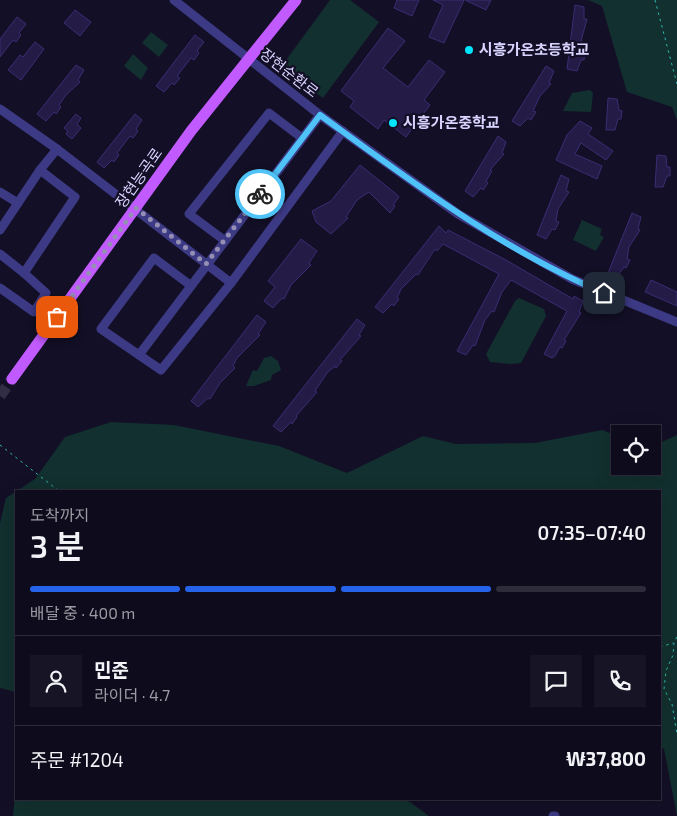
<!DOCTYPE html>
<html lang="ko">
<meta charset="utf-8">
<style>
:root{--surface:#0e0b1c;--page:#171425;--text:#f1f3f6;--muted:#9b9ba3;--line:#2e2b3b;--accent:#2563eb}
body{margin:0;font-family:"Exo 2","Noto Sans KR",sans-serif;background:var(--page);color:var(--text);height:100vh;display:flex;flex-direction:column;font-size:19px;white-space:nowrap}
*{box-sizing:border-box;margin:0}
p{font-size:16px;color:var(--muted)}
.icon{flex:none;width:28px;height:28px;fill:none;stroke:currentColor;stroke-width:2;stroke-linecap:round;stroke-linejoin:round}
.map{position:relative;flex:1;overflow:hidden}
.drawer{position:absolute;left:15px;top:490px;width:646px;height:310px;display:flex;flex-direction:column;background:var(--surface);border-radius:0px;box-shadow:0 5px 20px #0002,0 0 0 1px var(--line)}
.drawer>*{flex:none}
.buttons{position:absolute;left:611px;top:425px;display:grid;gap:10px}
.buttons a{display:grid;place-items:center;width:50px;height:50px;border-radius:0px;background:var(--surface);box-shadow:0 5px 20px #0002,0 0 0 1px var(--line);font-size:25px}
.pin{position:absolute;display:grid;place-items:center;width:42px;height:42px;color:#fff;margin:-21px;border-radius:10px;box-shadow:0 2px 8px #0006}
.courier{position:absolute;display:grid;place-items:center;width:50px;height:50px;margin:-25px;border:4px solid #4fc3f7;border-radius:50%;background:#fff;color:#222;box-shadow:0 1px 6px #0007}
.headline em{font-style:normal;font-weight:600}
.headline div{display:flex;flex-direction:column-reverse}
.headline{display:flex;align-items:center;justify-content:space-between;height:85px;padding:0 15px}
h1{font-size:32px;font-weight:600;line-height:38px}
.bar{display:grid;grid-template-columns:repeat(4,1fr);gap:8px 5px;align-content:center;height:60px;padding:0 15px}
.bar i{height:6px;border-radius:4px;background:var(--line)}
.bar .on{background:var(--accent)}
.bar p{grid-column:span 4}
.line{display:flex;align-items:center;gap:12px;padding:0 15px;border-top:1px solid var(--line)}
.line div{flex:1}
.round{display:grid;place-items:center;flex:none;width:52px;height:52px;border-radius:0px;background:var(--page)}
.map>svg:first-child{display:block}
.green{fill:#12302f}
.building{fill:#241b47;stroke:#3b2d73}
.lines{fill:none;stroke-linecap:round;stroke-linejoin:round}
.major-tunnel{stroke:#312d47;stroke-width:11;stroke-dasharray:11 5.5;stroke-linecap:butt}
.path{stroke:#2fb8b0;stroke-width:1;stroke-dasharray:2.5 4;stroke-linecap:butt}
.minor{stroke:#3d3a85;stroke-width:9}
.major{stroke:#c25bff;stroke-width:11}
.done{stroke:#948fb3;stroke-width:5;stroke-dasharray:0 9}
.route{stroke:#4fc3f7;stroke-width:6}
.poi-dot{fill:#00e5ff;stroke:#130f26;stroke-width:2}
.labels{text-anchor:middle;stroke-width:4.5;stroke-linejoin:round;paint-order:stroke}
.poi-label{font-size:15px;font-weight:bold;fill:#d9d4ff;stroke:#130f26;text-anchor:start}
.street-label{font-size:15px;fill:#d9d4ff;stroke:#130f26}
</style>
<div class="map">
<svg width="677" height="816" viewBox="0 0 677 816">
<rect width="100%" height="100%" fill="#130f26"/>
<g class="green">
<polygon points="330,0 350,0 379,22 323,98 281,67"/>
<polygon points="588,0 677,0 677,120 672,107 627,92 602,6"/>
<polygon points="151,32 168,45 159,57 142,43"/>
<polygon points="133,54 148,68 141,80 124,66"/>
<polygon points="590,90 593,93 591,112 563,111 572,93"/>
<polygon points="582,220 602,229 600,235 604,237 596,251 573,240"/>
<polygon points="519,298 544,309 546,316 521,363 511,364 490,362 486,354 515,301"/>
<polygon points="271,356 278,361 281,370 272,375 271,380 254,386 246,386 253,370 257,371 264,358"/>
<polygon points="111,422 174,425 279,446 347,473 423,436 456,444 535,443 602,430 620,437 620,466 652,466 653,446 677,435 677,816 664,749 660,747 660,491 16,491 16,692 0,688 0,523 6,498 35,479 65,437"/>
<polygon points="16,783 16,799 400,799 410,802 429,816 13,816"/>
</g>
<g class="building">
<polygon points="397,0 419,0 412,16 394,8"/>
<polygon points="433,0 464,0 444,43 429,37 443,5"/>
<polygon points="465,0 491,0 486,10"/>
<polygon points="575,5 584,7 584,19 587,19 581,41 583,42 582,51 585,51 584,60 581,60 577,71 567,69"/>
<polygon points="75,10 91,22 80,36 64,23"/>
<polygon points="17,17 26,24 19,33 21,35 16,42 13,40 0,57 0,39"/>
<polygon points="388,28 405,41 383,68 408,87 429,60 445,72 424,100 430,105 406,137 384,120 378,129 350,107 354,101 341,91"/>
<polygon points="195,35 204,42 197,51 199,53 194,60 191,58 177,76 180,78 174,85 172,83 164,92 156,86"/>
<polygon points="35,42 44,49 21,80 8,70 20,55 23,57"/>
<polygon points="76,65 84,70 78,80 80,82 66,95 59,105 61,107 56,114 54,112 46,121 37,114"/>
<polygon points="546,66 554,71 549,83 551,84 540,96 533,111 536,112 531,120 528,118 520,126 512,121"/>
<polygon points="608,98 617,99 619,110 622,111 621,119 618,119 615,130 606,130"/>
<polygon points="76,114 81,118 77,124 81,128 72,139 66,134 68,131 64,128"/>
<polygon points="135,114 142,120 136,129 138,131 133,138 130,136 117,153 119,155 114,162 112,160 104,168 97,162"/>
<polygon points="580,121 592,128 588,134 613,151 606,160 581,143 575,154 602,166 597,179 556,160 567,135"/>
<polygon points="498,136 506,142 502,153 504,154 490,170 492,171 486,181 488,183 483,190 481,188 473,197 465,191"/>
<polygon points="657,155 666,156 667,167 670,167 670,176 667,176 663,187 655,187"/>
<polygon points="360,165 395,193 399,197 393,205 395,206 390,213 369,192 357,200 346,217 348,218 331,234 316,222 312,211 331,201"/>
<polygon points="561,175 569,179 566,191 569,192 558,209 556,221 559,222 555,230 552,229 546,239 537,235"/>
<polygon points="632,213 641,217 638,229 640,230 629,247 627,259 630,260 626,268 624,267 617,277 608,273"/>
<polygon points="439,226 446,233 448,230 506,260 573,299 574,296 583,301 579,312 581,313 564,340 566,341 562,348 560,347 555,356 552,358 544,354 567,311 511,280 502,292 494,312 492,311 485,320 475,346 473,345 466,355 457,351 499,274 443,244 437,251 435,249 418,275 416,274 401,289 397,298 399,299 394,306 392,304 383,313 375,307"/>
<polygon points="301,239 317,251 309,263 311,265 291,285 284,299 282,298 273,308 264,301 275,287 268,281"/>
<polygon points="651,280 677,292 677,306 645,292"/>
<polygon points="257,315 266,322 258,334 260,335 237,358 233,366 235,368 220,383 210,399 208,398 198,407 191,401"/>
<polygon points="357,319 365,325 359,335 361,336 340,360 342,361 336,368 335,366 327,373 315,391 317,392 296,416 297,417 292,424 291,422 281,432 273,426"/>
</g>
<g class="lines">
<polyline class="major-tunnel" points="0,396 12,379"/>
<g class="path">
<polyline points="655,0 677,84"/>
<polyline points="0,445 59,491"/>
<polyline points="677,637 674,642 673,655 666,671 664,689 672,704 677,734"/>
<polyline points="660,647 673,643"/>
</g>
<g class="minor">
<polyline points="174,0 320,115 458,214 572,279 677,322"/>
<polyline points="0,109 57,149 231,283"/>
<polyline points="0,192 18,203"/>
<polyline points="0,230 40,170 57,149"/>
<polyline points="224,240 189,214 269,113 302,138"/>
<polyline points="0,254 24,273 75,197 40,170"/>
<polyline points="190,285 154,258 101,329 161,370 231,283 343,131"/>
<polyline points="0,288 34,312 46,293 24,273"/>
<polyline points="139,355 320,115"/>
<polyline points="553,816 555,816"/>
</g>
<polyline class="major" points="12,379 191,131 296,0"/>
</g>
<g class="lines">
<polyline class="done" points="57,317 136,208 206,264 260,194"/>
<path class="route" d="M260,194L320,115C411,181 500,249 604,293"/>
</g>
<g class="poi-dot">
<circle cx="469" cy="50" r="5"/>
<circle cx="393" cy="123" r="5"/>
</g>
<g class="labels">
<g class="poi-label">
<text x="479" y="55">시흥가온초등학교</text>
<text x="403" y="128">시흥가온중학교</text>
</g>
<g class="street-label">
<text transform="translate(289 73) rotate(38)" y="5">장현순환로</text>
<text transform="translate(139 178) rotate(-55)" y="5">장현능곡로</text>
</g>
</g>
</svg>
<div class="buttons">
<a><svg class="icon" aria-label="locate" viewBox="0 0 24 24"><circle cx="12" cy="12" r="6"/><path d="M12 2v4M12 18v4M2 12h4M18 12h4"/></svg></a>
</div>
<div class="pin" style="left:57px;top:317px;background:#ea580c"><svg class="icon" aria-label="bag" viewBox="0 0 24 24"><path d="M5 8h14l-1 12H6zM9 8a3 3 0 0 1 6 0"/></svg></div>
<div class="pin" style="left:604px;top:293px;background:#1f2937"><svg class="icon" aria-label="home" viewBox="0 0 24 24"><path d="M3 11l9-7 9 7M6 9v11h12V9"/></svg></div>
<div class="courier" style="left:260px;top:194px"><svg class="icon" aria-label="bike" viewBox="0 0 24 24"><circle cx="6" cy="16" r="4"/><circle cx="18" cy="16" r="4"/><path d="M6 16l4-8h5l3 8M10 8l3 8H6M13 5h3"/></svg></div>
<section class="drawer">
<div class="headline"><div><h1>3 분</h1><p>도착까지</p></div><em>07:35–07:40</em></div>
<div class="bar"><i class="on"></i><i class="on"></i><i class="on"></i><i></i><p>배달 중 · 400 m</p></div>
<div class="line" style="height:90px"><a class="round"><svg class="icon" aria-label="person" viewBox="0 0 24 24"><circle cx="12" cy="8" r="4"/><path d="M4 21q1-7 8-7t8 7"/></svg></a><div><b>민준</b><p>라이더 · 4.7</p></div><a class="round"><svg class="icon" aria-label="chat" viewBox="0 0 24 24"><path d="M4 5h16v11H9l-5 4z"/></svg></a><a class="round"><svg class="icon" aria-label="phone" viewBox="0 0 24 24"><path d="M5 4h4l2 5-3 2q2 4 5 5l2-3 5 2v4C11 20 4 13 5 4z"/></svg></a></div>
<div class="line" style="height:65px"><div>주문 #1204</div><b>₩37,800</b></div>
</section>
</div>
